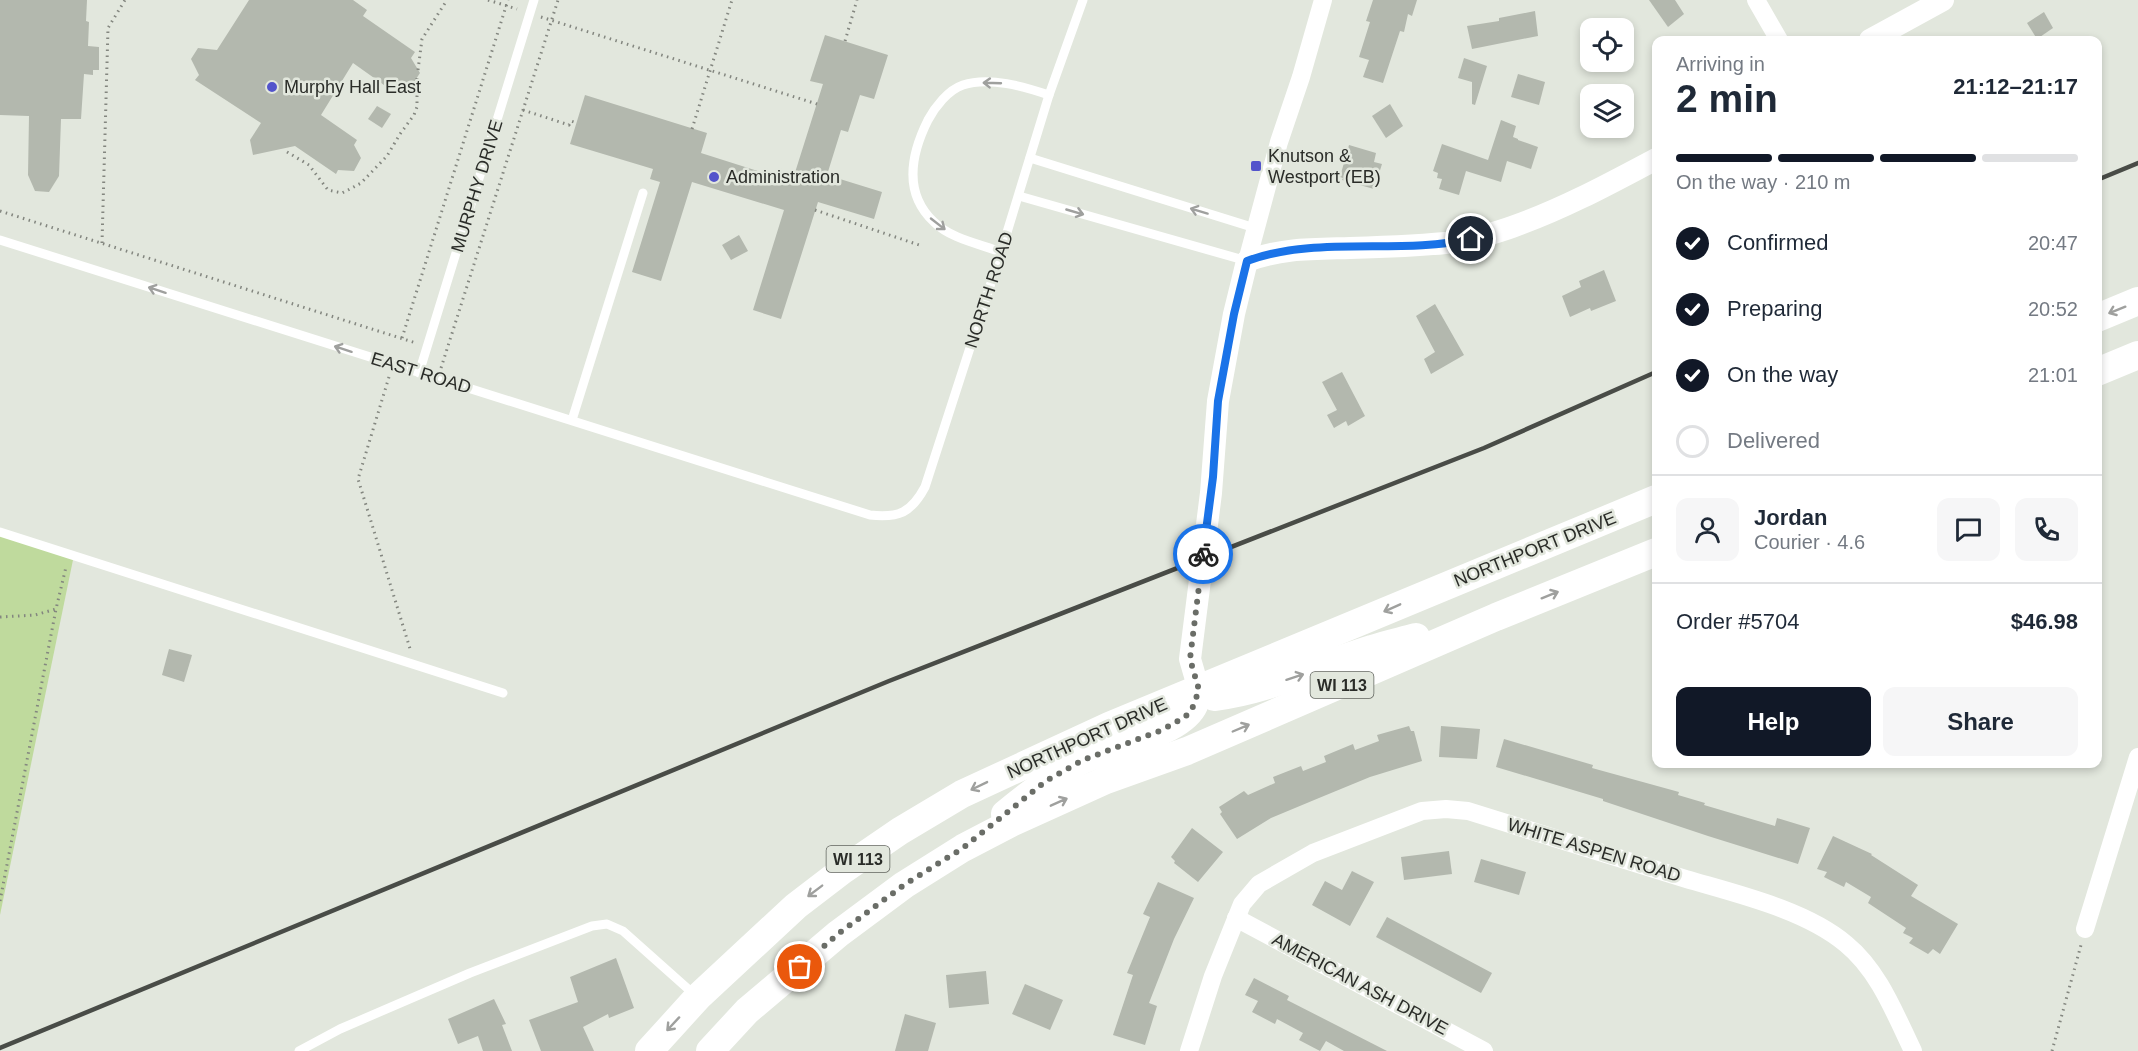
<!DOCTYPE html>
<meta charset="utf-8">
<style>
:root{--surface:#fff;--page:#f6f6f7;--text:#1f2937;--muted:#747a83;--line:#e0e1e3;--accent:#111827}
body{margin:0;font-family:Arial,sans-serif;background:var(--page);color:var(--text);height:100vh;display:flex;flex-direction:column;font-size:22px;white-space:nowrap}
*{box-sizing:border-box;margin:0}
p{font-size:20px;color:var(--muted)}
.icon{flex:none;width:33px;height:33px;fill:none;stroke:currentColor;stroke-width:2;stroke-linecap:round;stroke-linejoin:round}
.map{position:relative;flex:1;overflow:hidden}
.sheet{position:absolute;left:1652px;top:36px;width:450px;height:732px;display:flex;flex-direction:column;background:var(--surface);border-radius:12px;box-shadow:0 3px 9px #0003}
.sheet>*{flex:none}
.controls{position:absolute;left:1580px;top:18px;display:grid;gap:12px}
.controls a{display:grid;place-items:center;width:54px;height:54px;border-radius:12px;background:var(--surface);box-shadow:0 3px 9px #0003;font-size:30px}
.pin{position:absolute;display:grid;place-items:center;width:51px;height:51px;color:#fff;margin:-26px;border:3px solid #fff;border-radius:50%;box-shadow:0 2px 6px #0007}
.courier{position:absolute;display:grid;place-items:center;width:60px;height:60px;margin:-30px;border:4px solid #1a73e8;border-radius:50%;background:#fff;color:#222;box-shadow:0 2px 8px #0007}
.head em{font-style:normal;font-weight:800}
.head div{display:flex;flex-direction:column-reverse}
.head{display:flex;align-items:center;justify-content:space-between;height:102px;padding:0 24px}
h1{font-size:39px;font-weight:800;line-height:45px}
.bar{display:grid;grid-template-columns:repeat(4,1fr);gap:9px 6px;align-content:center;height:72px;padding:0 24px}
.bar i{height:8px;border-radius:4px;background:var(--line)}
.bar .active{background:var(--accent)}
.bar p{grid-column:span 4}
.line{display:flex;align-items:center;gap:15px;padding:0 24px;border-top:2px solid var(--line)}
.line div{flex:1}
.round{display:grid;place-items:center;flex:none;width:63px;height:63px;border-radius:12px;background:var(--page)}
ol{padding:0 24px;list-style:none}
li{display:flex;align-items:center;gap:18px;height:66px}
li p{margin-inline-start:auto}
li .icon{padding:6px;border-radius:50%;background:var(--accent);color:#fff;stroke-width:4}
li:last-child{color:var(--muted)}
li i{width:33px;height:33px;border:3px solid var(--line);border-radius:50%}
.primary-button{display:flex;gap:12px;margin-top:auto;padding:12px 24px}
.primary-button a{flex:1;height:69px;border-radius:12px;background:var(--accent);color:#fff;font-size:24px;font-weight:800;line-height:69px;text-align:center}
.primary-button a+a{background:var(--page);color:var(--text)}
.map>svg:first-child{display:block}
.green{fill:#bfda9d}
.building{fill:#b3b8ae}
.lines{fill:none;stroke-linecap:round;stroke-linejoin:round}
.path{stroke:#83867f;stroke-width:3;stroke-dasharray:1.5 4.5;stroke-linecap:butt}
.service{stroke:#fff;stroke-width:9}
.minor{stroke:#fff;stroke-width:18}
.tertiary{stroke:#fff;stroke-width:22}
.primary{stroke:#fff;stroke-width:28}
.rail{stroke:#494c47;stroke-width:4.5}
.oneway{stroke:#9fa09e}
.done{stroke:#6a6d67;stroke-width:6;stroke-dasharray:0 10.8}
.route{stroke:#1a73e8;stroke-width:8}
.poi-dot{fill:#5354cb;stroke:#e2e7dd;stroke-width:2}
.labels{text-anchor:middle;stroke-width:5;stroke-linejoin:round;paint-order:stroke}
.shield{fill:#e2e7dd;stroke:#61645e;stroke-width:1.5}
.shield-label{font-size:16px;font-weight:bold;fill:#2a2c28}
.poi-label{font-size:18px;fill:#2a2c28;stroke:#e2e7dd;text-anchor:start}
.street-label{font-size:18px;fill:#2a2c28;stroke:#e2e7dd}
</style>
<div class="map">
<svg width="2138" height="1051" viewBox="0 0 2138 1051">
<rect width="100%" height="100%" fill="#e2e7dd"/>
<polygon class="green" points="0,532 74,555 0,915"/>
<g class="building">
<polygon points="0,0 87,0 86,21 89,22 88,46 99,47 99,70 93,70 93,75 84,74 81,119 61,119 59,176 49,192 35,191 28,175 29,116 0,115"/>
<polygon points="249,0 353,0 367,10 363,16 415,52 411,58 420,73 412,85 395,84 391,90 353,63 321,115 357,140 354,145 361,158 354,171 338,170 336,174 295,146 253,155 250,140 261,123 195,80 199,75 191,59 198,48 217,50"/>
<polygon points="1373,0 1417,0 1412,16 1408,14 1404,32 1400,31 1383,83 1363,77 1369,60 1359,57 1370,22 1366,21"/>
<polygon points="1649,0 1675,0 1684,14 1668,27"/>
<polygon points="1535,11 1538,36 1472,49 1467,26 1499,21 1499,18"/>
<polygon points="2044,12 2053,28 2037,39 2027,23"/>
<polygon points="825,35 888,55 874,99 860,95 848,132 841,130 827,175 882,192 874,219 818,202 781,319 753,310 784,210 692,182 661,281 632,272 660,182 650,179 653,169 570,144 585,95 707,133 701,153 792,182 823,84 810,81"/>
<polygon points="1464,58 1487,66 1475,105 1472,104 1472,82 1458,78"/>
<polygon points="1518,74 1545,82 1539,105 1511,97"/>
<polygon points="1390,104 1403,126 1386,138 1372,116"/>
<polygon points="377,106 391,114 382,128 368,119"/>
<polygon points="1501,120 1516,126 1513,137 1518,139 1518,140 1538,147 1531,169 1507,161 1501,182 1466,171 1459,195 1439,189 1442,179 1437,178 1438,173 1433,171 1442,144 1488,160"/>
<polygon points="1349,145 1376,153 1374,162 1382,164 1374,189 1342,180 1343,178 1340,177"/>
<polygon points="739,235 748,251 731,260 722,245"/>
<polygon points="1604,270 1616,301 1591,311 1590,308 1570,317 1562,296 1581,287 1579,281"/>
<polygon points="1435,304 1464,355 1431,374 1424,359 1435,352 1416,316"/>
<polygon points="1342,372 1365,416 1348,426 1346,421 1334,428 1327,415 1337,410 1322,382"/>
<polygon points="169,649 192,655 184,682 162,675"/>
<polygon points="1409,726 1411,731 1414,731 1422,761 1370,777 1319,798 1271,818 1237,839 1220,814 1222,812 1219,807 1244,791 1248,795 1275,783 1273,777 1301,766 1303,771 1326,762 1324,756 1353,744 1355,750 1379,741 1377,735"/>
<polygon points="1441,726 1480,729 1477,759 1439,757"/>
<polygon points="1504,739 1593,765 1592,768 1679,792 1678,795 1705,803 1704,805 1775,826 1777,818 1810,828 1798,864 1708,836 1603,801 1603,799 1496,767"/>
<polygon points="1192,828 1223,852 1198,882 1174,863 1175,861 1171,857"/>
<polygon points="1833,836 1872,854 1871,855 1918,885 1911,896 1958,924 1940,954 1933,949 1928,954 1909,943 1913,938 1903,933 1906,928 1868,903 1871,897 1846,882 1844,887 1824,877 1827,872 1817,869"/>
<polygon points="1449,851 1452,874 1404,880 1401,857"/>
<polygon points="1481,859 1526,872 1519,895 1474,882"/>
<polygon points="1352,871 1374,882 1350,926 1312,905 1325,881 1342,890"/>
<polygon points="1158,882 1194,898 1174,939 1149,1003 1157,1006 1145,1045 1113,1035 1133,975 1127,973 1150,917 1143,914"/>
<polygon points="1387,917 1492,973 1481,993 1376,937"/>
<polygon points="616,958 634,1008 609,1018 608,1014 583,1027 594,1051 541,1051 529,1020 578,1002 570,977"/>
<polygon points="986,971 989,1004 949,1008 946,975"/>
<polygon points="1254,978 1289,996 1287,1000 1387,1051 1344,1051 1326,1041 1320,1051 1299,1040 1303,1033 1277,1019 1275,1024 1252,1012 1258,1001 1245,995"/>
<polygon points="1025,984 1063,1000 1050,1030 1012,1014"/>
<polygon points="494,999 506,1024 502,1025 512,1051 483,1051 478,1036 458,1044 448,1019"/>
<polygon points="905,1014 936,1023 928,1051 895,1051"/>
</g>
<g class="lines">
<g class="path">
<polyline points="488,0 517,9"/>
<polyline points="541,17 817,104"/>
<polyline points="845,41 857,0"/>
<polyline points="418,70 422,39 447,0"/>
<polyline points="523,110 569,125 571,121 577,123"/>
<polyline points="692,129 732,0"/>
<polyline points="287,152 309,165 328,190 342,193 350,189 361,183 387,156 400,134 414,115 417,107 417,78"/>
<polyline points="815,210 922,246"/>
<polyline points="0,211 416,343"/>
<polyline points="102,243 108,28 125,0"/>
<polyline points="402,338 508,0"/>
<polyline points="441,368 558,0"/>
<polyline points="389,377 358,479 411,652"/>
<polyline points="0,617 35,615 56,609 66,567"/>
<polyline points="0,901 56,609"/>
<polyline points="2052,1051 2081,945"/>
</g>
<g class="service">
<polyline points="1030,158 1255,228"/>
<polyline points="1019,196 1247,261"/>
<path d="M0,240L870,515C899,518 911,513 925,487L1001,252L1049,95L1083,0"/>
<path d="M1001,252C980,244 951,239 934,222C903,193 911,154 928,120C935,107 948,90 963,85C989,76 1025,87 1049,95"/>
<polyline points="419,373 534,0"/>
<polyline points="572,420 643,193"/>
<polyline points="0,532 503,693"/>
<polyline points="299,1051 340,1029 470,973 592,926 607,924 623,931 696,996"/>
</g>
<g class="minor">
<polyline points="1756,0 1779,40"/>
<polyline points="1247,261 1279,142 1301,77 1323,0"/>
<polyline points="1236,918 1484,1051"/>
<polyline points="2085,929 2138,757"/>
<path d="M1189,1051L1213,976L1242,904L1259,884L1313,853L1422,811L1446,809L1468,811C1541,834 1614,856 1686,879C1737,894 1806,910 1846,944C1879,971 1895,1014 1913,1051"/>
</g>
<g class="tertiary">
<polyline points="1870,40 1943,0"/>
<path d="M1199,690L1190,659L1211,493L1218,401L1234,314L1247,261C1281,248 1314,249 1350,248C1385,247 1420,246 1455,242C1474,240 1494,233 1512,227C1563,209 1609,184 1656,159"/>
</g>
<g class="primary">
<polyline points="2097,318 2138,301"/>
<polyline points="2097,372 2138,355"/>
<path d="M1214,697C1270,690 1319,665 1372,649C1386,644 1402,641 1416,637"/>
<path d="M1005,814C1029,794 1053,776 1081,761C1110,746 1177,735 1193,707C1196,702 1197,696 1199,690"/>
<polyline points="649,1051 698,997 796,906 843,870 900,831 962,794 1109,726 1656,499"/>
<polyline points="710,1051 747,1011 838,934 904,885 963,848 1011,823 1106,780 1187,751 1496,617 1656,552"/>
</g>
<g class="rail">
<polyline points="2097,180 2138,163"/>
<polyline points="0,1048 889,681 1484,448 1656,372"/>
</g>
</g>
<defs><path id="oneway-shaft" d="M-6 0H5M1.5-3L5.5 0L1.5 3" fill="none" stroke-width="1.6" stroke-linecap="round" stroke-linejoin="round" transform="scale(1.5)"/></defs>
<g class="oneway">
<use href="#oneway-shaft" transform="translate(992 83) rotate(-178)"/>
<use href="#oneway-shaft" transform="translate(1199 211) rotate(-163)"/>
<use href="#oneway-shaft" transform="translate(1075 212) rotate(16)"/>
<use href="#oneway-shaft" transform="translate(938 224) rotate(38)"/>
<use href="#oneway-shaft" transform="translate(157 290) rotate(-162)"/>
<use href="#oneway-shaft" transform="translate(2117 310) rotate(158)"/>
<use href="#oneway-shaft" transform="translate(343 349) rotate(-162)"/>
<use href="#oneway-shaft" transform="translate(1550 595) rotate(-22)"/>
<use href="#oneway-shaft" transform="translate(1392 608) rotate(156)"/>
<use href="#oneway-shaft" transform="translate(1295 677) rotate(-18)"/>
<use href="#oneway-shaft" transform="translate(1241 728) rotate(-23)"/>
<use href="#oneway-shaft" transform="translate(979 786) rotate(154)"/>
<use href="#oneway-shaft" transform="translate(1059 802) rotate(-24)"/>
<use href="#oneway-shaft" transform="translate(815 891) rotate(143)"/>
<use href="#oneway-shaft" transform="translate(673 1024) rotate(133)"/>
</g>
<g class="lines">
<polyline class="done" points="800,967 838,934 904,885 963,848 1046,781 1083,760 1162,730 1185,717 1192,709 1199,690 1190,659 1203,554"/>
<path class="route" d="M1203,554L1213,477L1218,401L1234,314L1247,261C1317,235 1399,255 1471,239"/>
</g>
<g class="poi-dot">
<circle cx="272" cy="87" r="6"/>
<rect x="1250" y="160" width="12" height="12" rx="3"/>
<circle cx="714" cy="177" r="6"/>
</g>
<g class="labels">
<g class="shield">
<rect x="1310.5" y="672" width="63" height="26" rx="4.5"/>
<rect x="826.5" y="846" width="63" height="26" rx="4.5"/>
</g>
<g class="shield-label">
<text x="1342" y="691">WI 113</text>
<text x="858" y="865">WI 113</text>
</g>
<g class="poi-label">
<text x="284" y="93">Murphy Hall East</text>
<text x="1268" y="162">Knutson &amp;<tspan x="1268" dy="21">Westport (EB)</tspan></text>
<text x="726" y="183">Administration</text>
</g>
<g class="street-label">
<text transform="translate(477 186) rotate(-73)" y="6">MURPHY DRIVE</text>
<text transform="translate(989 290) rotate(-72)" y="6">NORTH ROAD</text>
<text transform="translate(421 373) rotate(17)" y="6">EAST ROAD</text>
<text transform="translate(1535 549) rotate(-22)" y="6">NORTHPORT DRIVE</text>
<text transform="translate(1087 738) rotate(-24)" y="6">NORTHPORT DRIVE</text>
<text transform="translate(1594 850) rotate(17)" y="6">WHITE ASPEN ROAD</text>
<text transform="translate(1360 984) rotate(28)" y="6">AMERICAN ASH DRIVE</text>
</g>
</g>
</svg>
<div class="controls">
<a><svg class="icon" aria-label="locate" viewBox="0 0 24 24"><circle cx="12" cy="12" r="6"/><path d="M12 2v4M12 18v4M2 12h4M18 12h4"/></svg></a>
<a><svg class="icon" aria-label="layers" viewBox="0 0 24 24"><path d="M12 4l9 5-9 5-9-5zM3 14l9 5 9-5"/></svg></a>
</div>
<div class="pin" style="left:800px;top:967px;background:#ea580c"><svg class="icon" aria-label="bag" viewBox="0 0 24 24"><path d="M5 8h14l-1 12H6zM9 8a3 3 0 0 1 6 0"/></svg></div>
<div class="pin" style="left:1471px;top:239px;background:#1f2937"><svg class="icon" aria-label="home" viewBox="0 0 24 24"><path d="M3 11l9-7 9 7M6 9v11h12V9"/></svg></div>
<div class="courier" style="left:1203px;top:554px"><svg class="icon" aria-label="bike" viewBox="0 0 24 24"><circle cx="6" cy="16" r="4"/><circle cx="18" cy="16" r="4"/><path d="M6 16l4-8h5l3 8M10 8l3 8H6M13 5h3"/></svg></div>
<section class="sheet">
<div class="head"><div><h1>2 min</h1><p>Arriving in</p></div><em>21:12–21:17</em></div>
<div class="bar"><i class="active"></i><i class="active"></i><i class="active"></i><i></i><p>On the way · 210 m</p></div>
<ol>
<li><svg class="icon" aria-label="check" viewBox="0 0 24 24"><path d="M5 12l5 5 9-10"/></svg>Confirmed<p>20:47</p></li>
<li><svg class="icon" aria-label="check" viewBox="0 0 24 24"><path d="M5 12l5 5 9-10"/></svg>Preparing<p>20:52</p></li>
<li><svg class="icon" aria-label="check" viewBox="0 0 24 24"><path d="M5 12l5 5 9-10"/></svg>On the way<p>21:01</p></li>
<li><i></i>Delivered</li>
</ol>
<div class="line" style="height:108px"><a class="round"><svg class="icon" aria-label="person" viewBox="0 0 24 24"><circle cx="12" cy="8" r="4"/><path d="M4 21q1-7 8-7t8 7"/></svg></a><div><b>Jordan</b><p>Courier · 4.6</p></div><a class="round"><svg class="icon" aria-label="chat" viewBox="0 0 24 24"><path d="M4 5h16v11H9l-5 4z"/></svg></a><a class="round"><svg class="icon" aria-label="phone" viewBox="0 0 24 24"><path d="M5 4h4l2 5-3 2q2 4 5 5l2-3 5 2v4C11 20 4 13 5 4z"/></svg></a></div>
<div class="line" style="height:78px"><div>Order #5704</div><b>$46.98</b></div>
<div class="primary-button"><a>Help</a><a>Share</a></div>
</section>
</div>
